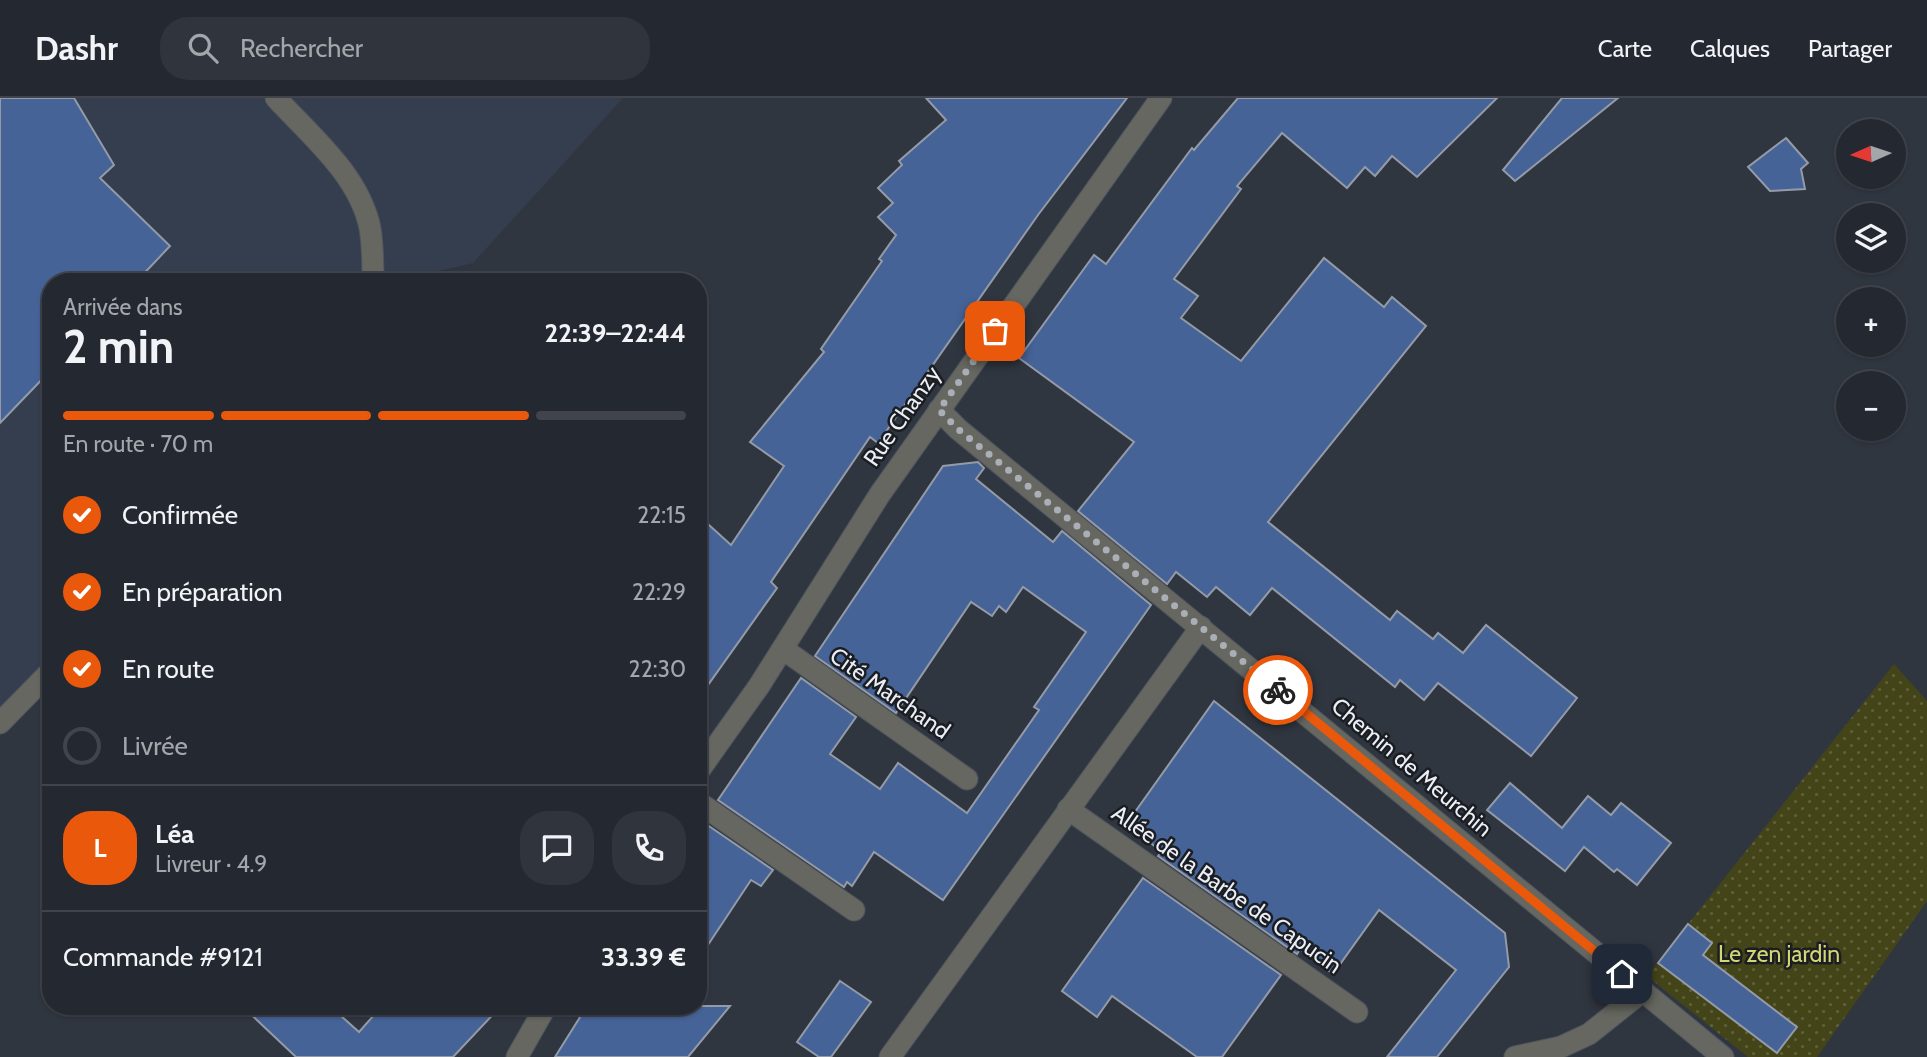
<!DOCTYPE html>
<html lang="fr">
<meta charset="utf-8">
<style>
:root{--surface:#242830;--page:#30343c;--text:#f1f3f6;--muted:#a3a6ab;--line:#41444c;--accent:#ea580c}
body{margin:0;font-family:Cabin,sans-serif;background:var(--page);color:var(--text);height:100vh;display:flex;flex-direction:column;font-size:26px;white-space:nowrap}
*{box-sizing:border-box;margin:0}
p{font-size:23px;color:var(--muted)}
.icon{flex:none;width:38px;height:38px;fill:none;stroke:currentColor;stroke-width:2;stroke-linecap:round;stroke-linejoin:round}
.map{position:relative;flex:1;overflow:hidden}
.sheet{position:absolute;left:42px;top:175px;width:665px;height:742px;display:flex;flex-direction:column;background:var(--surface);border-radius:28px;box-shadow:0 2px 5px #0004,0 0 0 2px var(--line)}
.sheet>*{flex:none}
.needle{width:46px;rotate:267deg}
.fabs{position:absolute;left:1836px;top:21px;display:grid;gap:14px}
.fabs a{display:grid;place-items:center;width:70px;height:70px;border-radius:50%;background:var(--surface);box-shadow:0 2px 5px #0004,0 0 0 2px var(--line);font-size:35px}
.pin{position:absolute;display:grid;place-items:center;width:60px;height:60px;color:#fff;margin:-30px;border-radius:14px;box-shadow:0 4px 10px #0006}
.courier{position:absolute;display:grid;place-items:center;width:70px;height:70px;margin:-35px;border:5px solid #ea580c;border-radius:50%;background:#fff;color:#222;box-shadow:0 2px 9px #0007}
.summary em{font-style:normal;font-weight:700}
.summary div{display:flex;flex-direction:column-reverse}
.summary{display:flex;align-items:center;justify-content:space-between;height:119px;padding:0 21px}
h1{font-size:46px;font-weight:700;line-height:52px}
.bar{display:grid;grid-template-columns:repeat(4,1fr);gap:10px 7px;align-content:center;height:84px;padding:0 21px}
.bar i{height:9px;border-radius:5px;background:var(--line)}
.bar .current{background:var(--accent)}
.bar p{grid-column:span 4}
.line{display:flex;align-items:center;gap:18px;padding:0 21px;border-top:2px solid var(--line)}
.line div{flex:1}
.round{display:grid;place-items:center;flex:none;width:74px;height:74px;border-radius:28px;background:var(--page)}
ol{padding:0 21px;list-style:none}
li{display:flex;align-items:center;gap:21px;height:77px}
li p{margin-inline-start:auto}
li .icon{padding:7px;border-radius:50%;background:var(--accent);color:#fff;stroke-width:4}
li:last-child{color:var(--muted)}
li i{width:38px;height:38px;border:4px solid var(--line);border-radius:50%}
header{display:flex;align-items:center;gap:42px;box-sizing:border-box;height:98px;padding:0 35px;background:var(--surface);border-bottom:2px solid var(--line)}
header strong{font-size:33px}
nav{display:flex;gap:38px;margin-inline-start:auto;font-size:24px}
.search{width:490px;height:63px;background:var(--page);display:flex;align-items:center;gap:18px;box-sizing:border-box;padding:0 24px;border-radius:28px;color:var(--muted);font-size:26px}
.map>svg:first-child{display:block}
.built{fill:#353e4e}
.garden{fill:url(#garden-dots)}
.building{fill:#456397;stroke:#949ba7;stroke-width:2}
.lines{fill:none;stroke-linecap:round;stroke-linejoin:round}
.street-casing{stroke:#4e545d;stroke-width:23}
.street{stroke:#676761;stroke-width:21}
.done{stroke:#aaaeb6;stroke-width:7;stroke-dasharray:0 12.6}
.route{stroke:#ea580c;stroke-width:9}
.labels{text-anchor:middle;stroke-width:5;stroke-linejoin:round;paint-order:stroke}
.street-label{font-size:23px;fill:#ebeff5;stroke:#1a1d22}
.park-label{font-size:23px;fill:#d4d574;stroke:#1a1d22}
</style>
<header>
<strong>Dashr</strong>
<div class="search"><svg class="icon" aria-label="search" viewBox="0 0 24 24"><circle cx="10" cy="10" r="6"/><path d="M15 15l6 6"/></svg>Rechercher</div>
<nav><a>Carte</a><a>Calques</a><a>Partager</a></nav>
</header>
<div class="map">
<svg width="1927" height="959" viewBox="0 0 1927 959">
<defs>
<pattern id="garden-dots" width="8" height="8" patternUnits="userSpaceOnUse" patternTransform="scale(1.75)"><rect width="8" height="8" fill="#444419"/><path d="M2 2h.1M6 6h.1" fill="none" stroke="#5f5f3b" stroke-width="1.8" stroke-linecap="round"/></pattern>
</defs>
<rect width="100%" height="100%" fill="#303640"/>
<polygon class="built" points="0,0 623,0 473,165 390,184 51,184 51,569 0,621"/>
<polygon class="garden" points="1894,566 1927,603 1927,803 1817,959 1748,959 1647,878"/>
<g class="building">
<polygon points="0,0 74,0 114,67 100,80 170,148 136,184 51,184 51,272 0,325"/>
<polygon points="926,0 1127,0 1038,117 878,345 870,339 771,484 777,490 698,601 698,417 731,447 784,368 750,344 824,254 821,251 882,163 879,161 896,137 878,119 893,105 878,90 902,67 899,63 946,22"/>
<polygon points="1238,0 1497,0 1417,79 1392,58 1375,78 1365,69 1347,90 1282,35 1237,88 1241,91 1174,181 1198,198 1181,220 1241,263 1324,160 1384,209 1392,199 1426,228 1268,424 1390,522 1397,513 1433,541 1438,535 1463,555 1486,527 1577,600 1531,658 1438,585 1424,602 1400,582 1395,589 1272,490 1250,517 1216,489 1207,499 1176,474 1167,486 1078,413 1134,344 1019,260 1094,157 1106,166 1192,50 1194,52"/>
<polygon points="1562,0 1618,0 1515,83 1503,72"/>
<polygon points="1786,40 1808,65 1801,71 1805,91 1770,93 1748,69"/>
<polygon points="978,364 984,370 976,381 1053,444 1062,433 1151,507 943,802 874,754 852,788 847,784 844,789 718,702 801,580 856,619 830,656 880,691 898,665 967,715 1039,612 1034,609 1086,534 1023,489 1006,514 999,508 992,518 971,504 896,615 815,558 943,368"/>
<polygon points="1214,603 1505,835 1509,869 1437,959 1387,959 1456,872 1379,812 1333,876 1300,851 1297,856 1158,758 1162,753 1125,728"/>
<polygon points="1510,685 1562,730 1588,698 1611,717 1621,705 1671,745 1637,787 1617,771 1614,774 1584,749 1565,773 1487,712"/>
<polygon points="703,724 773,772 761,788 751,782 698,862 698,731"/>
<polygon points="1143,780 1281,877 1222,959 1197,959 1112,898 1097,919 1062,893"/>
<polygon points="1688,826 1712,845 1703,857 1797,929 1777,955 1658,865"/>
<polygon points="840,883 871,904 831,959 819,959 797,944"/>
<polygon points="242,908 330,908 359,934 382,908 501,908 453,959 296,959"/>
<polygon points="587,908 730,908 688,959 555,959"/>
</g>
<g class="lines">
<g class="street-casing">
<g id="street">
<path d="M276,0C311,38 359,77 370,130C373,148 373,166 373,184"/>
<polyline points="939,312 958,331 1723,959"/>
<polyline points="783,551 967,681"/>
<polyline points="0,625 51,573"/>
<polyline points="698,674 759,588 880,396 1161,0"/>
<polyline points="698,704 854,812"/>
<polyline points="1068,711 1357,914"/>
<polyline points="517,959 546,908"/>
<polyline points="890,959 1201,529"/>
<polyline points="1515,959 1561,949 1589,936 1643,893"/>
</g>
</g>
<use href="#street" class="street"/>
</g>
<g class="lines">
<polyline class="done" points="995,233 939,312 958,331 1278,592"/>
<polyline class="route" points="1278,592 1622,876"/>
</g>
<g class="labels">
<g class="street-label">
<text transform="translate(902 318) rotate(-55)" y="8">Rue Chanzy</text>
<text transform="translate(890 595) rotate(35)" y="8">Cité Marchand</text>
<text transform="translate(1412 669) rotate(40)" y="8">Chemin de Meurchin</text>
<text transform="translate(1227 791) rotate(35)" y="8">Allée de la Barbe de Capucin</text>
</g>
<g class="park-label">
<text x="1779" y="864">Le zen jardin</text>
</g>
</g>
</svg>
<div class="fabs">
<a><svg class="needle" viewBox="-14 -14 28 28"><path d="M0-13l5 13h-10z" fill="#e53935"/><path d="M0 13l5-13h-10z" fill="#a3a6ab"/></svg></a>
<a><svg class="icon" aria-label="layers" viewBox="0 0 24 24"><path d="M12 4l9 5-9 5-9-5zM3 14l9 5 9-5"/></svg></a>
<a>+</a>
<a>−</a>
</div>
<div class="pin" style="left:995px;top:233px;background:#ea580c"><svg class="icon" aria-label="bag" viewBox="0 0 24 24"><path d="M5 8h14l-1 12H6zM9 8a3 3 0 0 1 6 0"/></svg></div>
<div class="pin" style="left:1622px;top:876px;background:#1f2937"><svg class="icon" aria-label="home" viewBox="0 0 24 24"><path d="M3 11l9-7 9 7M6 9v11h12V9"/></svg></div>
<div class="courier" style="left:1278px;top:592px"><svg class="icon" aria-label="bike" viewBox="0 0 24 24"><circle cx="6" cy="16" r="4"/><circle cx="18" cy="16" r="4"/><path d="M6 16l4-8h5l3 8M10 8l3 8H6M13 5h3"/></svg></div>
<section class="sheet">
<div class="summary"><div><h1>2 min</h1><p>Arrivée dans</p></div><em>22:39–22:44</em></div>
<div class="bar"><i class="current"></i><i class="current"></i><i class="current"></i><i></i><p>En route · 70 m</p></div>
<ol>
<li><svg class="icon" aria-label="check" viewBox="0 0 24 24"><path d="M5 12l5 5 9-10"/></svg>Confirmée<p>22:15</p></li>
<li><svg class="icon" aria-label="check" viewBox="0 0 24 24"><path d="M5 12l5 5 9-10"/></svg>En préparation<p>22:29</p></li>
<li><svg class="icon" aria-label="check" viewBox="0 0 24 24"><path d="M5 12l5 5 9-10"/></svg>En route<p>22:30</p></li>
<li><i></i>Livrée</li>
</ol>
<div class="line" style="height:126px"><b class="round" style="background:var(--accent);color:#fff">L</b><div><b>Léa</b><p>Livreur · 4.9</p></div><a class="round"><svg class="icon" aria-label="chat" viewBox="0 0 24 24"><path d="M4 5h16v11H9l-5 4z"/></svg></a><a class="round"><svg class="icon" aria-label="phone" viewBox="0 0 24 24"><path d="M5 4h4l2 5-3 2q2 4 5 5l2-3 5 2v4C11 20 4 13 5 4z"/></svg></a></div>
<div class="line" style="height:91px"><div>Commande #9121</div><b>33.39 €</b></div>
</section>
</div>
